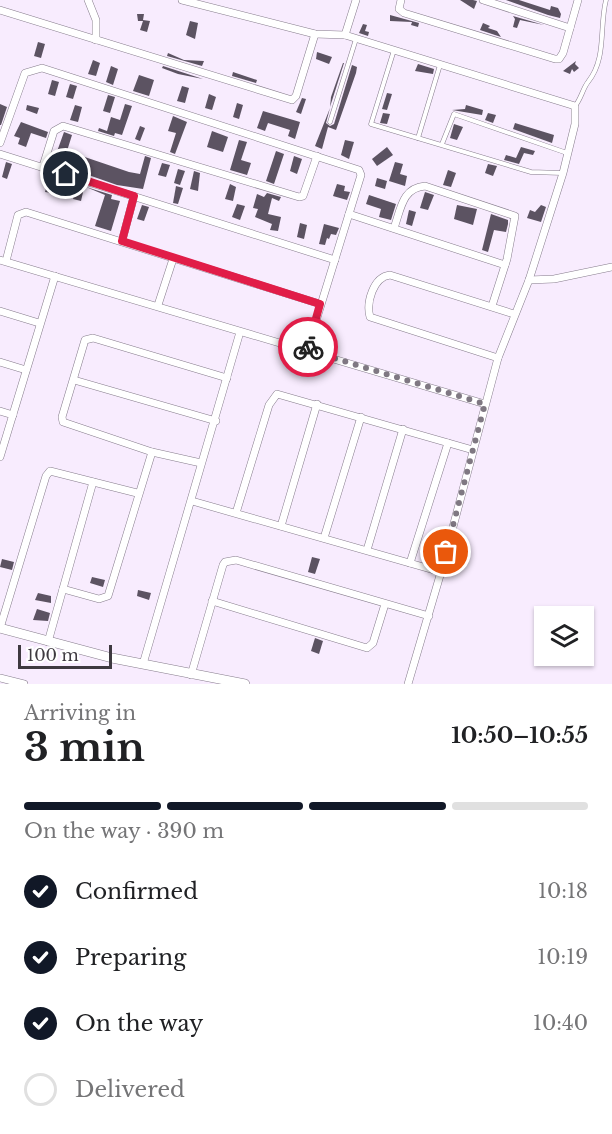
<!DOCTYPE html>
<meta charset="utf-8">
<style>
:root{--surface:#fff;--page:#f6f6f6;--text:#202124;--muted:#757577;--line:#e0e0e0;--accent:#111827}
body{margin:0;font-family:"Libre Baskerville",serif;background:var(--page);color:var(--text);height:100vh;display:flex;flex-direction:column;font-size:22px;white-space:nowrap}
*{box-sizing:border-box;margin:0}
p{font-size:20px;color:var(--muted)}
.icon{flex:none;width:33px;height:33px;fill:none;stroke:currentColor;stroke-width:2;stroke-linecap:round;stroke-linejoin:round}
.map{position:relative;height:684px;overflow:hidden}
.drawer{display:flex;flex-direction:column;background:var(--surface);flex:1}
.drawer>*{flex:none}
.controls{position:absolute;left:534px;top:606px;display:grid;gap:12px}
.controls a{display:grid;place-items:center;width:60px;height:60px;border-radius:0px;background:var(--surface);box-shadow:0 2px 4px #0004;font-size:30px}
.scale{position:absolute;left:18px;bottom:15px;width:94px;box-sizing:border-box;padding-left:6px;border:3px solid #3e3940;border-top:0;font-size:16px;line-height:21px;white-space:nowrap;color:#3e3940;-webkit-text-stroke:4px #fff;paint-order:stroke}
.pin{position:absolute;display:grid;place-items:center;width:51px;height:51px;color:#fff;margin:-26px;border:3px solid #fff;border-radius:50%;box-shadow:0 2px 6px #0007}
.courier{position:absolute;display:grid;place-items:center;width:60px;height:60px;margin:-30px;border:4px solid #e11d48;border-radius:50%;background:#fff;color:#222;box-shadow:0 2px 8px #0007}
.summary em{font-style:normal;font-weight:700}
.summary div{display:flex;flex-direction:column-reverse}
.summary{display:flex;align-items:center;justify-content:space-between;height:102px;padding:0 24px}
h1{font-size:39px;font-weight:700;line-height:45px}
.bar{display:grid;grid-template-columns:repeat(4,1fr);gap:9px 6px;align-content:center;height:72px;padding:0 24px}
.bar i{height:8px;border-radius:4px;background:var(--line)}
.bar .active{background:var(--accent)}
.bar p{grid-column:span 4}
ol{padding:0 24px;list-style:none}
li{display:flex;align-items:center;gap:18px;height:66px}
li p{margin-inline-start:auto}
li .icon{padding:6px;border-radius:50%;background:var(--accent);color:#fff;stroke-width:4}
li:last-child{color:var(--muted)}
li i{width:33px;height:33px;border:3px solid var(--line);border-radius:50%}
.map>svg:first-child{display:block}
.building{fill:#5c5362}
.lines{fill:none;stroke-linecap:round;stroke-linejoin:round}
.service-casing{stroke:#867c8c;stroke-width:5}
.minor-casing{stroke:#867c8c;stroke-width:8}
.tertiary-casing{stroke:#867c8c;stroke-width:10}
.service{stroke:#fff;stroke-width:4}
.minor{stroke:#fff;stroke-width:7}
.tertiary{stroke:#fff;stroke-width:9}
.done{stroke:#7f7882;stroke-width:6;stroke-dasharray:0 10.8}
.route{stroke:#e11d48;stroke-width:8}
</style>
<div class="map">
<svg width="612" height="684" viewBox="0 0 612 684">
<rect width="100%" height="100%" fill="#f8ecfe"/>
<g class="building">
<polygon points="460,0 473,0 477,1 474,9"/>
<polygon points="506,0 519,0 550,10 551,6 558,8 561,14 560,18 548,15"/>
<polygon points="137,14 144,14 143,20 150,21 147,32 140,30 143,21 138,21"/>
<polygon points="390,15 419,23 418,27 411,25 412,22 390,21"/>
<polygon points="513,16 544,25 520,20 517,28 513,27 515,19"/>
<polygon points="190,21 198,23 195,39 186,35"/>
<polygon points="483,23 490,26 488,28 497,31 501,37 480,30"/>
<polygon points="363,24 367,25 365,31 369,32 368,36 359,33"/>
<polygon points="38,42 45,44 41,58 34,56"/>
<polygon points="317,52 332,57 329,64 316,59"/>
<polygon points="168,53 184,60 204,61 202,66 167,56"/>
<polygon points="93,60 100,63 96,76 88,74"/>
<polygon points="576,61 575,64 579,68 574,72 572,69 570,74 563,71"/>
<polygon points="343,63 344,63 330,107 331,97"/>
<polygon points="418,64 434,69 433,74 415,71"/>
<polygon points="352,65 357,67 356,73 336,130 328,127 322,149 315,146 330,108 326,123 330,126 334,124"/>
<polygon points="111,66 118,69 113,85 106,82"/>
<polygon points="163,66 203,79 178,74 162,68"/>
<polygon points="233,72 257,80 256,83 232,76"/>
<polygon points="139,75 154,80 149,96 133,91"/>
<polygon points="52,80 59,82 55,96 48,94"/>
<polygon points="70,84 77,86 73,99 66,97"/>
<polygon points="182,86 189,88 185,103 177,101"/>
<polygon points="387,93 392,94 387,110 382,109"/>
<polygon points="209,94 216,97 212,110 205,108"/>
<polygon points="108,95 115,97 110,113 103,111"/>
<polygon points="302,98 306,99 301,114 296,112"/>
<polygon points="237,103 243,105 239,119 233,117"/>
<polygon points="0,104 7,107 1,125 0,125"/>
<polygon points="125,104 132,106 122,135 115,133 114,136 98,131 99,128 107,131 111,117 120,120"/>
<polygon points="27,105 39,108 37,114 26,110"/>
<polygon points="75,105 82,107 78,122 70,120"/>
<polygon points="466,105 483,110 482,115 452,110 465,109"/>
<polygon points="263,111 300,122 295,139 288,136 290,130 268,123 265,131 257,128"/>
<polygon points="383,113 390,114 387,124 380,123"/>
<polygon points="488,113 496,115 493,123 485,120"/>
<polygon points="173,116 187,122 175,154 170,152 176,133 168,131"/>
<polygon points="21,122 48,132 46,138 31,133 26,147 18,144 20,138 14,136"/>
<polygon points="515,123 554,135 552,143 513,129"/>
<polygon points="454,124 463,127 457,140 450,138"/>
<polygon points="140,126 145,128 140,141 135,139"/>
<polygon points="212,131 228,137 223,152 207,147"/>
<polygon points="64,132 72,135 67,151 129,172 140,174 145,156 151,158 143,189 117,185 57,164 54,160"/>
<polygon points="239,140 247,142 241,160 251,163 247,175 230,170"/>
<polygon points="345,140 354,142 349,159 341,155"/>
<polygon points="387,147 393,155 377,166 372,159"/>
<polygon points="521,147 535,151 533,155 524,153 519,164 504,160 506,155 516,158"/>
<polygon points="276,151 284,154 274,184 266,181"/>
<polygon points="294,156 302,159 297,174 290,171"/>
<polygon points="6,162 12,164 7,179 2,177"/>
<polygon points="395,162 403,164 400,174 407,176 405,186 389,181"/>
<polygon points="162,163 170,165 166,177 158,175"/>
<polygon points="488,164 497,166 493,176 485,173"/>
<polygon points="178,169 185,171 180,185 174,183"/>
<polygon points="448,170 456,173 451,187 443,185"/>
<polygon points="194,171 200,173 198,191 190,189"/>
<polygon points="49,178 56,180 52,193 45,192"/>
<polygon points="377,178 387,181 385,189 375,186"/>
<polygon points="230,184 236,187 233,201 225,199"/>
<polygon points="337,184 345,186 344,191 350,192 347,200 333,196"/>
<polygon points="77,186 84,188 81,201 73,199"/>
<polygon points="176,186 183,188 178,204 173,203"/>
<polygon points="86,187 112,195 111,199 120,201 111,231 95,226 105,195"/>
<polygon points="425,192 434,195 428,210 420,208"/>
<polygon points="267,193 281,197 279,201 272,198 268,214 281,217 278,231 270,230 272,224 255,217 258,209 253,208 257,194 264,197"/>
<polygon points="369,195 396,204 391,220 379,217 381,209 366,204"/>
<polygon points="237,204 245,206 240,220 232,217"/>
<polygon points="142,205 149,207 144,221 137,219"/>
<polygon points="457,205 477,209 473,225 454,219"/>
<polygon points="541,205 546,207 541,222 527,218 530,210 535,212"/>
<polygon points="409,210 416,212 412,226 406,224"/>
<polygon points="491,214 508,220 508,224 506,232 494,230 488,252 482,250"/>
<polygon points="300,223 307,225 304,239 297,237"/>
<polygon points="324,224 339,228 336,235 331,234 329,239 327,238 325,245 319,244"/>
<polygon points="312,557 320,559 315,574 308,572"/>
<polygon points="2,559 14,562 12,570 0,567"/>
<polygon points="92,577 105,580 103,587 90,583"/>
<polygon points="138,590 151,593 149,600 137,596"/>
<polygon points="38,593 51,596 51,603 35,600"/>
<polygon points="37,609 50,613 48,621 33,620"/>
<polygon points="315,638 323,641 319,654 311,651"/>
</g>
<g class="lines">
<g class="service-casing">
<g id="service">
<polyline points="394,50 371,124 531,172 562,173"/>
<path d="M575,106C581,99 583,88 588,82C607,58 599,28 606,0"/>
<polyline points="330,122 356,39"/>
<polyline points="418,138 440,65"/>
<polyline points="442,144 454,114 567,153"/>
</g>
</g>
<g class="minor-casing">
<g id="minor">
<polyline points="88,0 96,20 96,40"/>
<polyline points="182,0 315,34 345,35 575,106 575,124 563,173 529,280 498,358 441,572 408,684"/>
<polyline points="401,0 399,9 404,13 555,59 559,59 563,53 578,0"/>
<polyline points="483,0 570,28"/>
<polyline points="0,10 292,100 296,96 315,34"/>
<polyline points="345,35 356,0"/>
<polyline points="0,143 25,73 42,68 359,170 361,175 307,350"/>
<polyline points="0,154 335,260"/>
<polyline points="43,166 54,131 63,126 299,197 303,196 317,156"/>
<polyline points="349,214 505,265"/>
<path d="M394,228C401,209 402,188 425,186L515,216L507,259L492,306"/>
<polyline points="122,241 134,196"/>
<polyline points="0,260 485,404"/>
<polyline points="6,261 18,215 26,212 320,304"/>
<polyline points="529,280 554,279 612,267"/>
<polyline points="158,305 173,259"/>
<polyline points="0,311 39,323"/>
<path d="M498,358L370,317C366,303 373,277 390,275L514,314"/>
<polyline points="0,362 26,370"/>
<polyline points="74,380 216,421"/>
<polyline points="0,411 13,415"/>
<polyline points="0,457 55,276"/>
<polyline points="201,463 152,452 63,422 62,417 85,340 93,338 227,378"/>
<polyline points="192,501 441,572"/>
<polyline points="236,513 269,405 277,394 473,450"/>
<polyline points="281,526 317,404"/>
<polyline points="324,538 361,417"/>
<polyline points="367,550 403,429"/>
<polyline points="410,563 448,443"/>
<polyline points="63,589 99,599 108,596 152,452"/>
<polyline points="212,601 367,648 373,643 385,604"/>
<polyline points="0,628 46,476 50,471 137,493"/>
<polyline points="48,642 93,482"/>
<polyline points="143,664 240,332"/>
<polyline points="191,675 223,565 225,562 236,560 429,616"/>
<polyline points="0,678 24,684"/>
</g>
</g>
<g class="tertiary-casing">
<polyline id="tertiary" points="0,628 112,658 245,684"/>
</g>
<use href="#service" class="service"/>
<use href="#minor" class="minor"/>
<use href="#tertiary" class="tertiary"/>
</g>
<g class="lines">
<polyline class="done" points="308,347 307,350 485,404 446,552"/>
<polyline class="route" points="66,174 134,196 122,241 320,304 308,347"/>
</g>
</svg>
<div class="controls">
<a><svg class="icon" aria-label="layers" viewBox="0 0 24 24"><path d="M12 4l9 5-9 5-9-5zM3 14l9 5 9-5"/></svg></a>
</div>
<div class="scale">100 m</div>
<div class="pin" style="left:446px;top:552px;background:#ea580c"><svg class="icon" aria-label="bag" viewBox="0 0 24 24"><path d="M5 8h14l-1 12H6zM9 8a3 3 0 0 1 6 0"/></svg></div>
<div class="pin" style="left:66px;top:174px;background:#1f2937"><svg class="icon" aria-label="home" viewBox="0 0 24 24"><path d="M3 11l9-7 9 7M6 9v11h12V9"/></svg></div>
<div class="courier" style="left:308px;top:347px"><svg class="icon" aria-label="bike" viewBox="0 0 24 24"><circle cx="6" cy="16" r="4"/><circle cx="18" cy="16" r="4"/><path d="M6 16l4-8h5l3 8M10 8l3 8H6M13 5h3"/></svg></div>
</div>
<section class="drawer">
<div class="summary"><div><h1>3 min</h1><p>Arriving in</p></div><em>10:50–10:55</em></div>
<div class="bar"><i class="active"></i><i class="active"></i><i class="active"></i><i></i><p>On the way · 390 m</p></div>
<ol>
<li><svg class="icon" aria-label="check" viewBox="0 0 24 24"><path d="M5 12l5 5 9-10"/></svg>Confirmed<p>10:18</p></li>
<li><svg class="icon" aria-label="check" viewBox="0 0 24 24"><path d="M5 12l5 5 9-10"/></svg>Preparing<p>10:19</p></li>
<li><svg class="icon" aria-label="check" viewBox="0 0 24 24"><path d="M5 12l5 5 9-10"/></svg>On the way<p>10:40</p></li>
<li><i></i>Delivered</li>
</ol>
</section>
